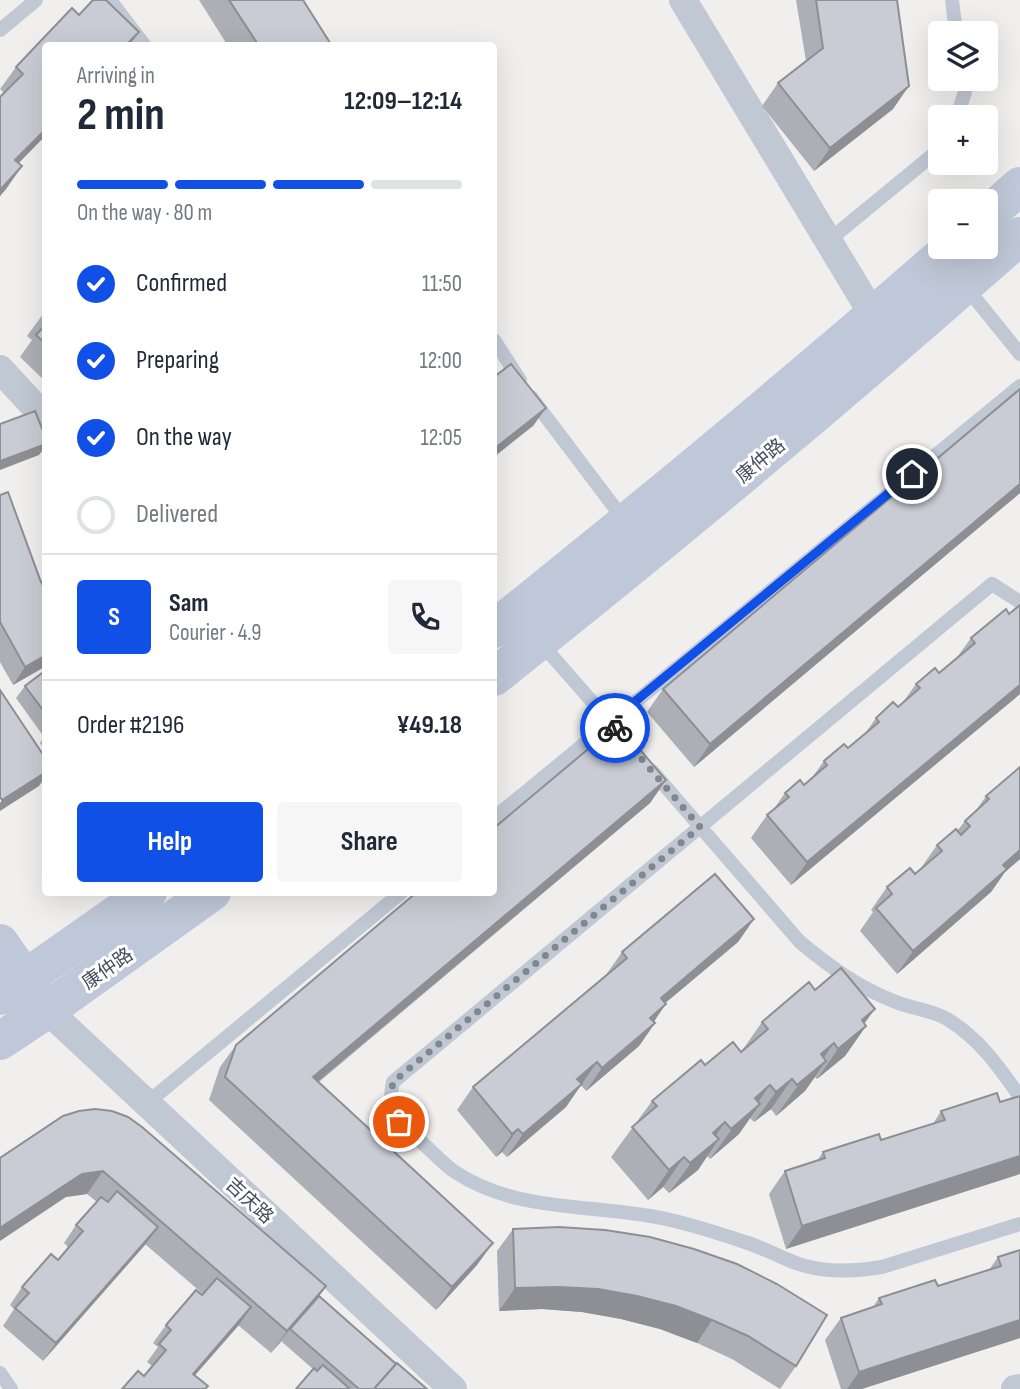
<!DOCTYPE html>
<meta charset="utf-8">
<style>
:root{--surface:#fff;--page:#f6f6f7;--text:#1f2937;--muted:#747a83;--line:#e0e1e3;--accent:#1150e7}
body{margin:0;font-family:"Sofia Sans Condensed","Noto Sans SC",sans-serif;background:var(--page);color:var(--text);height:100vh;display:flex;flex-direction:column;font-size:26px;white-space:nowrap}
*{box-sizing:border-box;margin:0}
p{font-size:23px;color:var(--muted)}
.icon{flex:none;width:38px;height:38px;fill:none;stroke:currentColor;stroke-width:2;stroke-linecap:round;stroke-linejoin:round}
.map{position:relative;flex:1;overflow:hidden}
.drawer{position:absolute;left:42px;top:42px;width:455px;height:854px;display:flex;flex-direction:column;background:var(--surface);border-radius:7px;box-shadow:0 7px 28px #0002}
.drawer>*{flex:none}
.buttons{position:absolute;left:928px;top:21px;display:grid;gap:14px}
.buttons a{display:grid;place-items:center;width:70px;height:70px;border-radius:7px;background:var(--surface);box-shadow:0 7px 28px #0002;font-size:35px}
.pin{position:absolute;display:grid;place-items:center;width:60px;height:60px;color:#fff;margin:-30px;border:4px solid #fff;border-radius:50%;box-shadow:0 2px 7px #0007}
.courier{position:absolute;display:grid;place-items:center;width:70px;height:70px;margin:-35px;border:5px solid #1150e7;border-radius:50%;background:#fff;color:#222;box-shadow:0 2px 9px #0007}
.headline em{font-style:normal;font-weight:700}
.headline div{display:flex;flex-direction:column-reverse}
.headline{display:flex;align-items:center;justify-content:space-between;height:119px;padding:0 35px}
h1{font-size:46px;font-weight:700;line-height:52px}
.bar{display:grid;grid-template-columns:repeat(4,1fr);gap:10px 7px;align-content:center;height:84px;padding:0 35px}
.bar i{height:9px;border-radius:5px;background:var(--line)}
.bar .active{background:var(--accent)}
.bar p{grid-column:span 4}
.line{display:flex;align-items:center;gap:18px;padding:0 35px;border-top:2px solid var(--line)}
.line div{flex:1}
.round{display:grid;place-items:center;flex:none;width:74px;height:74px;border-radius:7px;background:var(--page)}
ol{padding:0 35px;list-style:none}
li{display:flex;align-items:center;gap:21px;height:77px}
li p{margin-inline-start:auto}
li .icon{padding:7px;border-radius:50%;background:var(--accent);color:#fff;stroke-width:4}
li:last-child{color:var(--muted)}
li i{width:38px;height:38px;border:4px solid var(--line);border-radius:50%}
.button{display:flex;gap:14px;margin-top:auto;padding:14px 35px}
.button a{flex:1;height:80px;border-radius:7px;background:var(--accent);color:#fff;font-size:28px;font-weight:700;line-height:80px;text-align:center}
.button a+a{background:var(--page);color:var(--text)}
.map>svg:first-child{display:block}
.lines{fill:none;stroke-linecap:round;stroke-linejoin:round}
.lane{stroke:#c0c8d4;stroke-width:14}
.street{stroke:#c0c8d4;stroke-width:28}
.secondary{stroke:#bfc8d8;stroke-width:38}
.wall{fill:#adafb6}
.shaded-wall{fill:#8d8f94}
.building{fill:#c9ccd4;stroke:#8d8f94;stroke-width:2}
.done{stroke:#81868f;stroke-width:7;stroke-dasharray:0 12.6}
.route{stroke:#1150e7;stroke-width:9}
.labels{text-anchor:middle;stroke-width:6;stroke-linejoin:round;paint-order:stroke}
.street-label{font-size:19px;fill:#454e5c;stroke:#fff}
</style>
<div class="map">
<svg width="1020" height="1389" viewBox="0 0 1020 1389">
<rect width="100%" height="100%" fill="#f1eeee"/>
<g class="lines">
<g class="lane">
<polyline points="110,0 145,46"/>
<polyline points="952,0 956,33"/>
<polyline points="0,30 36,0"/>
<polyline points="957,117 965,92 963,79"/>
<polyline points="828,241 940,149"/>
<polyline points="966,287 1020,354"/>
<polyline points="494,340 520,380"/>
<polyline points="531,397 624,520"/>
<path d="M1020,602L992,584L393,1082C386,1112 398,1121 419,1140C431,1150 442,1163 455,1172C519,1214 595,1203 666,1219C694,1225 721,1234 748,1243C763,1248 778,1256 793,1262C822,1273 851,1272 882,1267L1020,1224"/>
<polyline points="539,641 616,729"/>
<path d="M652,771L800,942C830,967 859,988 896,1002C910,1008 935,1011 947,1019C979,1038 999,1067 1020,1097"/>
<polyline points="494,818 1020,386"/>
<polyline points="147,1103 402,892"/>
<polyline points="0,1373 11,1389"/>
</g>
<g class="street">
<polyline points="683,0 873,315"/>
<polyline points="0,369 35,407 46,417"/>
<polyline points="47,1010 453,1389"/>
<polyline points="1015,1389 1020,1388"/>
</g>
<g class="secondary">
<polyline points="985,217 1020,186"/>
<path d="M494,629C649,505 803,378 952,247"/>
<path d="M494,677C673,535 849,388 1020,236"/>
<polyline points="0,943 39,999"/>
<polyline points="0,996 148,892"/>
<polyline points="0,1041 47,1010 212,892"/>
</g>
</g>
<g class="wall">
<polygon points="106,0 46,46 46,135 19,163 22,166 6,189 0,196 0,97 4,93 0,89 16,67 79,15"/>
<polygon points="199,0 303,0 332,46 228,46"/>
<polygon points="796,0 897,0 893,109 814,171 762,106 778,83 806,61"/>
<polygon points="46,310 46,382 20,357 32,340 27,336"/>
<polygon points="1020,389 1020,493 694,767 647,712 663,689"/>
<polygon points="0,495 46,590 46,666 13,685 0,662"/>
<polygon points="1020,605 1020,694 791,885 751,838 767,815 773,810 785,793 804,785 811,779 824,761 848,748 864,735 876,718 898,707 903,702 916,684 939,673 958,656 971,638 1009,614"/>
<polygon points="46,670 46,751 40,743 44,737 16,698 25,686"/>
<polygon points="1020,767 1020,859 1005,872 991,892 897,974 860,931 873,912 871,910 887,887 915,874 921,868 937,845 957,831 965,821 975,812 986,796"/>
<polygon points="666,780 650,803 319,1082 477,1265 436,1310 209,1100 220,1067 236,1045"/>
<polygon points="754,919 738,942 665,1003 654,1022 655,1023 639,1046 586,1091 581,1085 566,1107 507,1157 502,1152 496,1157 457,1110 473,1087 606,975 622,952"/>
<polygon points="815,990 866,1026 845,1056 817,1079 815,1077 805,1091 776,1116 771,1109 754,1122 750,1118 739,1134 710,1159 707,1156 698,1170 669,1193 663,1187 648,1200 611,1157 652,1101 705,1065 741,1052 762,1022"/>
<polygon points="997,1093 786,1249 769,1194 785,1171 817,1161 823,1152 881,1140 933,1124 941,1111"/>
<polygon points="63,1116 326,1286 319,1296 427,1389 296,1389 313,1369 282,1342 283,1340 271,1353 238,1325 144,1376 152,1366 147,1362 158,1347 153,1343 166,1325 203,1294 145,1244 43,1361 3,1326 14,1309 10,1305 22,1287 58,1260 68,1247 64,1243 76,1225 97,1202 87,1194 66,1197"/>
<polygon points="513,1229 605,1230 796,1366 780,1389 732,1359 697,1343 660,1329 621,1319 582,1312 542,1309 499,1311 497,1251"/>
<polygon points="1020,1250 862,1389 841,1389 825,1340 841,1318 873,1307 879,1298 938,1286 989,1270 998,1257"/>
</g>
<g class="shaded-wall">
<polygon points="139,32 129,46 125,46"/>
<polygon points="909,86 893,109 814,171 830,148"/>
<polygon points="46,129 46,135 0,182 15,160"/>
<polygon points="22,166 6,189 0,196 0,190"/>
<polygon points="546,408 533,426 494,457 494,449"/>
<polygon points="46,444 46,446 39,455 0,470 0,461"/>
<polygon points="1020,484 1020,493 694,767 710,744"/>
<polygon points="46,655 46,666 13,685 25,667"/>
<polygon points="1020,685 1020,694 791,885 807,862"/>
<polygon points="46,772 46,776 39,786 0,811 0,803 2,800"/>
<polygon points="666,780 650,803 297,1099 313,1077"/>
<polygon points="1020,850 1020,859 1005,872 991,892 897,974 913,951 1003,865"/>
<polygon points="754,919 738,942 645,1020 661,998"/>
<polygon points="666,1004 650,1027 650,1018"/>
<polygon points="875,1009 858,1032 866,1026 845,1056 817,1079 838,1049 862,1020"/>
<polygon points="655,1023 639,1046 586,1091 602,1068"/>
<polygon points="834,1043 815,1070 826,1061 805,1091 776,1116 821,1054"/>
<polygon points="597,1062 566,1107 507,1157 523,1134 577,1079"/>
<polygon points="792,1079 771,1109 754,1122 776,1092"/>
<polygon points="770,1085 752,1111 760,1104 739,1134 710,1159 755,1098"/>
<polygon points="725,1122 706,1150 719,1139 698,1170 669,1193 713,1133"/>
<polygon points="518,1129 502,1152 496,1157 512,1134"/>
<polygon points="1020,1156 1020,1174 786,1249 802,1226"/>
<polygon points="684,1157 663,1187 648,1200 669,1170"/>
<polygon points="103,1171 87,1194 66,1197 0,1241 0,1228 82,1174"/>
<polygon points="158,1227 145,1245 43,1361 56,1343"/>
<polygon points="493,1243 477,1265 436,1310 452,1287"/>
<polygon points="326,1286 310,1309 290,1329 271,1353 287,1331"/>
<polygon points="558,1287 598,1289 637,1296 676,1306 712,1320 697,1343 660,1329 621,1319 582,1312 542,1309 499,1311 515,1288"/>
<polygon points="251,1307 239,1325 183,1389 193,1374"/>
<polygon points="1020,1320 1020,1338 862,1389 847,1389 859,1372"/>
</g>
<g class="building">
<polygon points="93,0 106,0 139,32 125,46 46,46 46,129 15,160 22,166 0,190 0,97 23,74 16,67 72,8 79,15"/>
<polygon points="229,0 303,0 332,46 259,46"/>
<polygon points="816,0 897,0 909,86 830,148 778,83 823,48"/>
<polygon points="46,324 46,344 36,335"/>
<polygon points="511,364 546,408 494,449 494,377"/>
<polygon points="1020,389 1020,484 710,744 663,689"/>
<polygon points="35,411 46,438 46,444 0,461 0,424"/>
<polygon points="8,492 41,582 46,590 46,655 25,667 0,622 0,495"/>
<polygon points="1020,605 1020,685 807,862 767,815 789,797 785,793 800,780 804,785 827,765 824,761 844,744 848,748 879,722 876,718 893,702 898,707 920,688 916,684 935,668 939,673 975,643 971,638 1006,609 1009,614"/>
<polygon points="46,670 46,714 25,686"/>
<polygon points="0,690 46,759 46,772 2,800 0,797"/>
<polygon points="618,724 666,780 313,1077 493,1243 452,1287 225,1077 236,1045 417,892 494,892 494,828"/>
<polygon points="1020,767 1020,850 1003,865 1007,869 913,951 876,908 892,894 887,887 910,868 915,874 942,851 937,845 956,829 961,835 970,826 965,821 989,799 986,796"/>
<polygon points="715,874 754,919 661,998 666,1004 650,1018 655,1023 602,1068 597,1062 577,1079 582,1084 523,1134 518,1129 512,1134 473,1087 627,958 622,952"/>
<polygon points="841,968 875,1009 862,1020 866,1026 838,1049 834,1043 821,1054 826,1061 797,1085 792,1079 776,1092 770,1085 755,1098 760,1104 731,1129 725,1122 713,1133 719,1139 690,1163 684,1157 669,1170 632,1127 657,1106 652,1101 701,1060 705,1065 733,1042 741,1052 768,1029 762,1022 809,982 815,990"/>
<polygon points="997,1093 1000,1102 1020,1096 1020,1156 802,1226 785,1171 825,1158 823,1152 879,1134 881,1140 945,1120 941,1111"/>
<polygon points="95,1109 112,1111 128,1117 142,1127 326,1286 287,1331 103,1171 82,1174 0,1228 0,1158 63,1116 79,1111"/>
<polygon points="117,1191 158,1227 56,1343 15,1308 29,1293 22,1287 51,1254 58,1260 83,1231 76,1225 101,1197 108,1202"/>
<polygon points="559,1227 605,1230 650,1237 694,1249 737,1264 777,1284 827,1315 796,1366 748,1336 712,1320 676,1306 637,1296 598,1289 558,1287 515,1288 513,1229"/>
<polygon points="1020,1250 1020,1320 859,1372 841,1318 882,1304 879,1298 935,1280 938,1286 1001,1266 998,1257"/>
<polygon points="217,1278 251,1307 193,1374 208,1386 205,1389 122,1389 138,1371 144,1376 166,1350 159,1344 171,1330 166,1325 196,1290 202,1295"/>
<polygon points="319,1296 396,1364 374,1389 359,1389 290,1329"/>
<polygon points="397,1363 427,1389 374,1389"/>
<polygon points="323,1365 350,1389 296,1389 314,1368 317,1371"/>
</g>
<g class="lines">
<path class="done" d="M399,1122C392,1107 390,1098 393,1082L700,827L615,728"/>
<polyline class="route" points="615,728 610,722 912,474"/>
</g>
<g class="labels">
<g class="street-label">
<text transform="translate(760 460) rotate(-40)" y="7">康仲路</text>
<text transform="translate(107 968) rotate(-35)" y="7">康仲路</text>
<text transform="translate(250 1200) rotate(43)" y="7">吉庆路</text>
</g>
</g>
</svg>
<div class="buttons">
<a><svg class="icon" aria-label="layers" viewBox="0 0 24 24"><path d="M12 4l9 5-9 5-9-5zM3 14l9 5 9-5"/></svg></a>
<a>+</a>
<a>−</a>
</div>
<div class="pin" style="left:399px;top:1122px;background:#ea580c"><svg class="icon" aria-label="bag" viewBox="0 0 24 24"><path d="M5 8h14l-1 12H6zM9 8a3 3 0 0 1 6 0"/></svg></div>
<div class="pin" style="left:912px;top:474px;background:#1f2937"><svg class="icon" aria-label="home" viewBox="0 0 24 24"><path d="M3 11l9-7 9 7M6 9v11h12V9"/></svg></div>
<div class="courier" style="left:615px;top:728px"><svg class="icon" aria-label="bike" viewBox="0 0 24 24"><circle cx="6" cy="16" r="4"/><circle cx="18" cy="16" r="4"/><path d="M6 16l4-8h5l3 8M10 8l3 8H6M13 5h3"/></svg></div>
<section class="drawer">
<div class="headline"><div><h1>2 min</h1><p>Arriving in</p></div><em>12:09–12:14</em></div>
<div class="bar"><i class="active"></i><i class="active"></i><i class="active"></i><i></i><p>On the way · 80 m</p></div>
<ol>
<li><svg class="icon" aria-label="check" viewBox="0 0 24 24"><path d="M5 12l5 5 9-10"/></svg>Confirmed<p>11:50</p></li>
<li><svg class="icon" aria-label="check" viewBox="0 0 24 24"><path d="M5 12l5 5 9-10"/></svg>Preparing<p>12:00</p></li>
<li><svg class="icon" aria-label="check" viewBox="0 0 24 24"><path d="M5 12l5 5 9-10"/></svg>On the way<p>12:05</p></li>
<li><i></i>Delivered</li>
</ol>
<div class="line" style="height:126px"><b class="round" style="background:var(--accent);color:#fff">S</b><div><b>Sam</b><p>Courier · 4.9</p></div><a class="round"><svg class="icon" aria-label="phone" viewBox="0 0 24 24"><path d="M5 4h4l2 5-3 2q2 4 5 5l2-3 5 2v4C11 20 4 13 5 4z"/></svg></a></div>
<div class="line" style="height:91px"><div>Order #2196</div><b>¥49.18</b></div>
<div class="button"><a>Help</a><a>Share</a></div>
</section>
</div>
